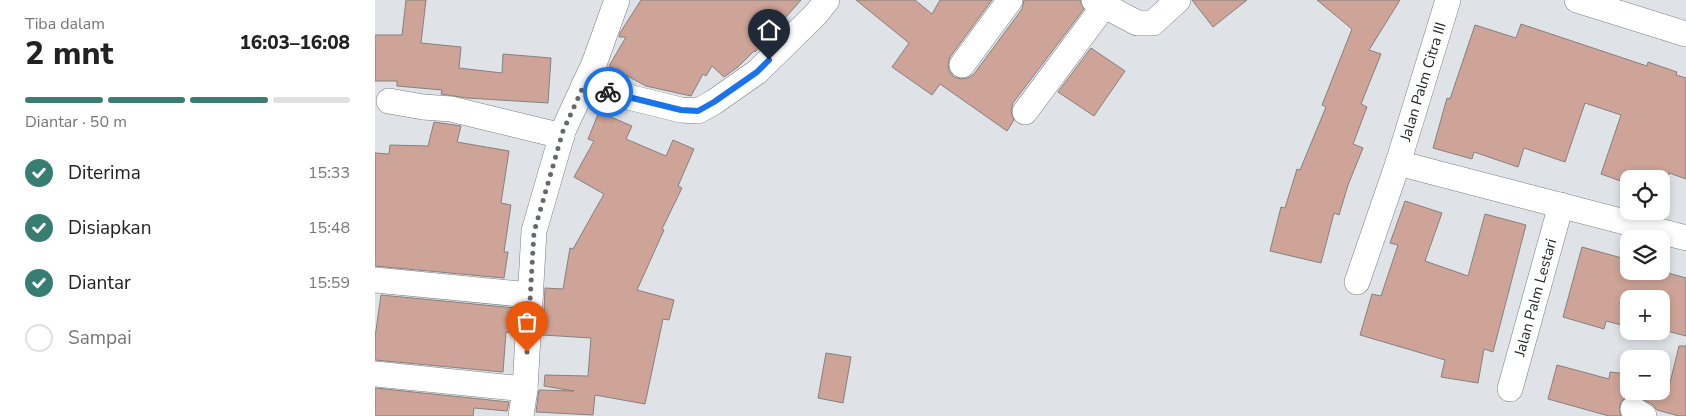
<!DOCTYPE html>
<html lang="id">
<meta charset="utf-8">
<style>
:root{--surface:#fff;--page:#f6f6f6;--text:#222;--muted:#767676;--line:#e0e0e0;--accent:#387d72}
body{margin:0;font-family:"Nunito Sans",sans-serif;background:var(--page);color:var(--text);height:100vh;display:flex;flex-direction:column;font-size:19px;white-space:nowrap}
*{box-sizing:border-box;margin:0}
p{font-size:16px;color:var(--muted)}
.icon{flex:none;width:28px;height:28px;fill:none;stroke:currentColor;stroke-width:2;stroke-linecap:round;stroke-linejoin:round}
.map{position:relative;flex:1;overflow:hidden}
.drawer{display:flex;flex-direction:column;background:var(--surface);width:375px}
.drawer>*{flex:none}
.buttons{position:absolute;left:1245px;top:170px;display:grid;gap:10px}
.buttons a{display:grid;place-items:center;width:50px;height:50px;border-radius:10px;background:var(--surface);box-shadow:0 2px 8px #0003;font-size:25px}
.pin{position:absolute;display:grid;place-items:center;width:42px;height:42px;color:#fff;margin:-51px -21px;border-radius:50% 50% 50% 0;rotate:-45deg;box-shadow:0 0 5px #0007}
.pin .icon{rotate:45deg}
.courier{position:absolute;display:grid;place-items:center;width:50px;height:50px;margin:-25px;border:4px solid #1a73e8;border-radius:50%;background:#fff;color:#222;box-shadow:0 1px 6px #0007}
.summary em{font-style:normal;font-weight:800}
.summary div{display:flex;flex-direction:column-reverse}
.summary{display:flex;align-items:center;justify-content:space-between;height:85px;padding:0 25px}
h1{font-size:32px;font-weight:800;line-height:38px}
.bar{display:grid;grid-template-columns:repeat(4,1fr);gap:8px 5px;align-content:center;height:60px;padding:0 25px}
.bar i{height:6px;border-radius:4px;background:var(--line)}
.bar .on{background:var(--accent)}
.bar p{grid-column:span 4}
ol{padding:0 25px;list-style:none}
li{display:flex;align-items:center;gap:15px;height:55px}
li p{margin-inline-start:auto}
li .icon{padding:5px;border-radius:50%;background:var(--accent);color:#fff;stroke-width:4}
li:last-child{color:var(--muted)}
li i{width:28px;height:28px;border:2px solid var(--line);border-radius:50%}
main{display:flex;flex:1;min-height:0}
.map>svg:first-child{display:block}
.building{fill:#cda497;stroke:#86807e}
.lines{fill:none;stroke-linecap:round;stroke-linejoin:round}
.street-casing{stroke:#7a7e82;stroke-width:26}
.street{stroke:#fff;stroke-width:25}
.done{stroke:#66696b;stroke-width:5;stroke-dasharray:0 9}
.route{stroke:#1a73e8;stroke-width:6}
.labels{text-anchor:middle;stroke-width:5;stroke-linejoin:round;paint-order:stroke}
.street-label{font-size:15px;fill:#252728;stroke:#ecf0f5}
</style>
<main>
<section class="drawer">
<div class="summary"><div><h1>2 mnt</h1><p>Tiba dalam</p></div><em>16:03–16:08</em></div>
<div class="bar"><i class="on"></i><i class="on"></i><i class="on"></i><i></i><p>Diantar · 50 m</p></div>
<ol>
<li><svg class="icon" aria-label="check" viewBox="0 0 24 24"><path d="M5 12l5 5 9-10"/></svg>Diterima<p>15:33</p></li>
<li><svg class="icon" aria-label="check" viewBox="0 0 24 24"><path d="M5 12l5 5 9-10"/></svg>Disiapkan<p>15:48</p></li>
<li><svg class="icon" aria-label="check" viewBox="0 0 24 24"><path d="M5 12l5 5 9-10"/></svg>Diantar<p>15:59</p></li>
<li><i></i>Sampai</li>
</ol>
</section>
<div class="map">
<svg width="1311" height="416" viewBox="0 0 1311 416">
<rect width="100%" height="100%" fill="#dfe3e7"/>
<g class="building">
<polygon points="31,0 51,0 46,43 86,47 84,68 127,73 128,54 176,58 173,103 92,98 66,94 67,90 22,86 22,81 0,81 0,35 27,35"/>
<polygon points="266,0 426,0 380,52 379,51 363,67 349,77 337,66 331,76 328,74 316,96 271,86 234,66 251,37 244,37 245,33"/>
<polygon points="481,0 540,0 557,14 565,0 617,0 575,57 573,64 574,71 579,77 586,79 593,78 599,74 647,9 649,0 705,0 709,9 638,103 636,111 639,120 632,131 565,84 557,95 517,67 534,43"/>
<polygon points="817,0 872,0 838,27"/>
<polygon points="942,0 1025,0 994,50 1006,54 986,104 992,107 978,144 988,148 973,185 964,215 959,213 946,263 895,251 906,207 910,208 922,169 925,170 951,107 947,105 977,29"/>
<polygon points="1146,24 1272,66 1273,62 1302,72 1301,75 1311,78 1311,179 1294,173 1287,195 1286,179 1254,179 1254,184 1226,174 1246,115 1210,103 1190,162 1149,148 1143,167 1099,152 1097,159 1058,148 1072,98 1075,99 1100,25 1141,38"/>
<polygon points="716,48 750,71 719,116 683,92"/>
<polygon points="224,112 257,126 251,139 291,156 298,140 319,149 303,186 307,188 287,229 289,230 262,290 299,300 294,320 288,319 270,404 220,395 218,415 161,412 164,390 199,391 169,386 170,375 213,376 216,338 168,335 170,288 188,289 195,248 198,249 229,194 199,177 219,141 213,139"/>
<polygon points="59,122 86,126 82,142 134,151 126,203 136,205 129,252 133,252 129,278 0,266 0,153 14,154 15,145 53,146"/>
<polygon points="1030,201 1067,213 1050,261 1093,276 1110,214 1151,225 1118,352 1109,349 1103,383 1066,377 1070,360 985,335 997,294 1006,296 1023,245 1015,243"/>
<polygon points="1207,247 1254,260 1254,271 1286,271 1311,278 1311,336 1288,330 1286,336 1270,331 1286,331 1286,299 1254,299 1254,327 1231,321 1229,329 1188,317"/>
<polygon points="6,295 140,308 139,333 131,332 128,372 0,360 0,337"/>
<polygon points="1304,346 1311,346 1311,416 1304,416 1282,410 1277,404 1259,395 1252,396 1246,402 1244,409 1246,416 1234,416 1173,399 1182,365 1234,379 1235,372 1254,374 1254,391 1293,391"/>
<polygon points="451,353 476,357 468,403 443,398"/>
<polygon points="0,388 134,402 132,411 99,408 98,416 0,416"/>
</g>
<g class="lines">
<g class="street-casing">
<g id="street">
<polyline points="719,0 762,23 778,23 803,0"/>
<polyline points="1202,0 1311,34"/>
<polyline points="587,65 635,0"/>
<polyline points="209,85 221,89 306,110 323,111 339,102 382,72 441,14 452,0"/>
<polyline points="14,101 48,107 76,109 187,136"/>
<polyline points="650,112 729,6"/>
<polyline points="1023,163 1311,238"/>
<polyline points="0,280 155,295"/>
<path id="s1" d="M982,282L1023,163L1073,0"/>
<polyline points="0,374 150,389"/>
<path id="s2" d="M1135,389L1186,205"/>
<polyline points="1258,409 1269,416"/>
<polyline points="146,416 150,389 159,231 188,131 219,64 242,0"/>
</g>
</g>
<use href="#street" class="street"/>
</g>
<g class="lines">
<polyline class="done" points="152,352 159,232 188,131 209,85 233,92"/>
<polyline class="route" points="233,92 306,110 323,111 339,102 382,72 394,60"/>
</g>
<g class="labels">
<g class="street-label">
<text dy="5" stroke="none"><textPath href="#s1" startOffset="211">Jalan Palm Citra III</textPath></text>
<text dy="5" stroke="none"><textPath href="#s2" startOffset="95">Jalan Palm Lestari</textPath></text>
</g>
</g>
</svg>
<div class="buttons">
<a><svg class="icon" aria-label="locate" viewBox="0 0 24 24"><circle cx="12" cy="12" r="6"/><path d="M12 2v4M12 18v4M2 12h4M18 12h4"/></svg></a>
<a><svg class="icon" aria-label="layers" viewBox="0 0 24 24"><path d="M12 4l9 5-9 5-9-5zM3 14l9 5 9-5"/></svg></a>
<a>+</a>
<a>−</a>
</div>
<div class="pin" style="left:152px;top:352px;background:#ea580c"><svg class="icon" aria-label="bag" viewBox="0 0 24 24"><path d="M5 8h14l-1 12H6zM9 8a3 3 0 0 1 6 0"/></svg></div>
<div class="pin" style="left:394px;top:60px;background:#1f2937"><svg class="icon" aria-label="home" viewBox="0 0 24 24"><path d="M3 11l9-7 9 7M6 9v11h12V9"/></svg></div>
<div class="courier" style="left:233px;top:92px"><svg class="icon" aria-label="bike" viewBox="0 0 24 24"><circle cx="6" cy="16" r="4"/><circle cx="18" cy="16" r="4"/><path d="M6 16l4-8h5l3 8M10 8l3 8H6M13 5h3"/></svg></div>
</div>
</main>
